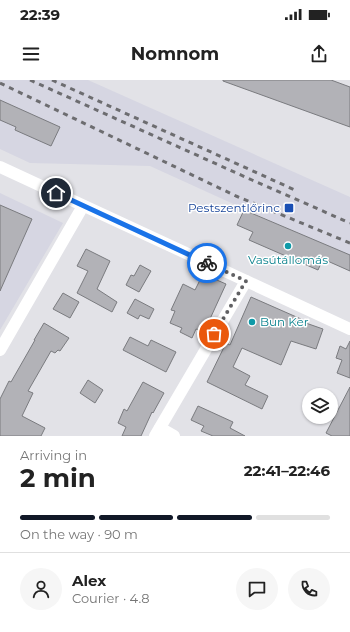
<!DOCTYPE html>
<meta charset="utf-8">
<style>
:root{--surface:#fff;--page:#f6f6f6;--text:#222;--muted:#767676;--line:#e0e0e0;--accent:#111827}
body{margin:0;font-family:Montserrat,sans-serif;background:var(--page);color:var(--text);height:100vh;display:flex;flex-direction:column;font-size:15px;white-space:nowrap}
*{box-sizing:border-box;margin:0}
p{font-size:13px;color:var(--muted)}
.icon{flex:none;width:22px;height:22px;fill:none;stroke:currentColor;stroke-width:2;stroke-linecap:round;stroke-linejoin:round}
.map{position:relative;height:356px;overflow:hidden}
.details{display:flex;flex-direction:column;background:var(--surface);flex:1}
.details>*{flex:none}
.controls{position:absolute;left:302px;top:308px;display:grid;gap:8px}
.controls a{display:grid;place-items:center;width:36px;height:36px;border-radius:50%;background:var(--surface);box-shadow:0 1px 3px #0004;font-size:20px}
.pin{position:absolute;display:grid;place-items:center;width:34px;height:34px;color:#fff;margin:-17px;border:2px solid #fff;border-radius:50%;box-shadow:0 1px 4px #0007}
.courier{position:absolute;display:grid;place-items:center;width:40px;height:40px;margin:-20px;border:3px solid #1a73e8;border-radius:50%;background:#fff;color:#222;box-shadow:0 1px 5px #0007}
.overview em{font-style:normal;font-weight:700}
.overview div{display:flex;flex-direction:column-reverse}
.overview{display:flex;align-items:center;justify-content:space-between;height:68px;padding:0 20px}
h1{font-size:26px;font-weight:700;line-height:30px}
.bar{display:grid;grid-template-columns:repeat(4,1fr);gap:6px 4px;align-content:center;height:48px;padding:0 20px}
.bar i{height:5px;border-radius:3px;background:var(--line)}
.bar .on{background:var(--accent)}
.bar p{grid-column:span 4}
.line{display:flex;align-items:center;gap:10px;padding:0 20px;border-top:1px solid var(--line)}
.line div{flex:1}
.round{display:grid;place-items:center;flex:none;width:42px;height:42px;border-radius:21px;background:var(--page)}
.status{display:flex;justify-content:space-between;align-items:center;height:28px;padding:0 20px;background:var(--surface);direction:ltr}
.status svg{height:11px;fill:currentColor}
header{display:flex;justify-content:space-between;align-items:center;height:52px;padding:0 20px;background:var(--surface);font-size:18px;font-weight:700}
.map>svg:first-child{display:block}
.built{fill:#d6d6e2}
.building{fill:#b2b2b7;stroke:#7a7b7f}
.lines{fill:none;stroke-linecap:round;stroke-linejoin:round}
.minor{stroke:#fff;stroke-width:12}
.rail{stroke:#6d6d70;stroke-width:3;stroke-dasharray:5 5;stroke-linecap:butt}
.done{stroke:#616164;stroke-width:4;stroke-dasharray:0 7.2}
.route{stroke:#1a73e8;stroke-width:5}
.transit-dot{fill:#1a4fb4;stroke:#fff;stroke-width:1.5}
.culture-dot{fill:#0f9aa8;stroke:#fff;stroke-width:1.5}
.labels{text-anchor:middle;stroke-width:3;stroke-linejoin:round;paint-order:stroke}
.transit-label{font-size:12px;fill:#164399;stroke:#fff;text-anchor:end}
.culture-label{font-size:12px;fill:#0d838f;stroke:#fff}
</style>
<div class="status"><b>22:39</b><svg viewBox="0 0 49 12"><path d="M0 12V9h3v3zM5 12V6h3v6zM10 12V3h3v9zM15 12V0h3v12zM26 1h20v11H26zM47 4h2v5h-2z"/></svg></div>
<header><svg class="icon" aria-label="menu" viewBox="0 0 24 24"><path d="M4 6h16M4 12h16M4 18h16"/></svg>Nomnom<svg class="icon" aria-label="share" viewBox="0 0 24 24"><path d="M12 15V3M7 8l5-5 5 5M5 13v7h14v-7"/></svg></header>
<div class="map">
<svg width="350" height="356" viewBox="0 0 350 356">
<rect width="100%" height="100%" fill="#e2e2e7"/>
<g class="built">
<polygon points="0,0 88,0 350,117 350,177 150,86 30,83 0,69"/>
<polygon points="0,113 63,143 0,250"/>
</g>
<g class="building">
<polygon points="223,0 331,0 350,7 350,47 223,1"/>
<polygon points="0,20 60,47 51,66 15,50 16,47 0,40"/>
<polygon points="0,125 32,139 0,211"/>
<polygon points="244,130 350,175 350,191 323,179 318,190 249,160 253,152 237,145"/>
<polygon points="86,169 110,181 97,209 117,222 112,232 77,213 88,191 77,186"/>
<polygon points="140,185 151,191 139,212 126,205 131,195 134,196"/>
<polygon points="203,194 226,204 204,252 196,249 192,258 180,252 182,248 170,243 175,231 171,230 183,204 195,210"/>
<polygon points="63,213 79,222 70,238 53,229"/>
<polygon points="251,217 301,239 300,241 323,249 316,269 291,261 281,285 242,268 233,287 250,296 245,305 268,316 262,329 207,302 226,263 230,265"/>
<polygon points="135,219 154,229 149,239 140,235 138,239 127,233"/>
<polygon points="44,243 69,258 60,271 58,270 55,273 51,271 28,311 33,313 22,336 45,348 41,356 0,356 0,319 9,301 11,302 35,260 34,260"/>
<polygon points="130,257 148,266 151,260 176,272 166,292 123,270"/>
<polygon points="350,261 350,298 337,293 342,280 336,278 340,266 346,269"/>
<polygon points="88,300 103,310 95,323 80,313"/>
<polygon points="143,302 164,313 153,333 152,332 141,356 122,356 126,347 118,343 124,329 127,331"/>
<polygon points="350,307 350,356 332,356 326,353"/>
<polygon points="198,326 233,342 230,348 245,356 213,356 201,351 204,346 191,340"/>
</g>
<g class="lines">
<g class="minor">
<polyline points="0,87 350,249"/>
<polyline points="0,270 83,126"/>
<polyline points="160,348 174,356"/>
<polyline points="155,356 246,201"/>
</g>
<g class="rail">
<polyline points="30,0 252,100 350,143"/>
<polyline points="52,0 297,111"/>
<polyline points="0,3 236,116 350,163"/>
</g>
</g>
<g class="lines">
<polyline class="done" points="207,183 246,201 214,254"/>
<polyline class="route" points="56,113 207,183"/>
</g>
<rect class="transit-dot" x="284" y="123" width="10" height="10" rx="2"/>
<g class="culture-dot">
<circle cx="288" cy="166" r="4"/>
<circle cx="252" cy="242" r="4"/>
</g>
<g class="labels">
<g class="transit-label">
<text x="280" y="132">Pestszentlőrinc</text>
</g>
<g class="culture-label">
<text x="288" y="184">Vasútállomás</text>
<text x="260" y="246" text-anchor="start">Bun Ker</text>
</g>
</g>
</svg>
<div class="controls">
<a><svg class="icon" aria-label="layers" viewBox="0 0 24 24"><path d="M12 4l9 5-9 5-9-5zM3 14l9 5 9-5"/></svg></a>
</div>
<div class="pin" style="left:214px;top:254px;background:#ea580c"><svg class="icon" aria-label="bag" viewBox="0 0 24 24"><path d="M5 8h14l-1 12H6zM9 8a3 3 0 0 1 6 0"/></svg></div>
<div class="pin" style="left:56px;top:113px;background:#1f2937"><svg class="icon" aria-label="home" viewBox="0 0 24 24"><path d="M3 11l9-7 9 7M6 9v11h12V9"/></svg></div>
<div class="courier" style="left:207px;top:183px"><svg class="icon" aria-label="bike" viewBox="0 0 24 24"><circle cx="6" cy="16" r="4"/><circle cx="18" cy="16" r="4"/><path d="M6 16l4-8h5l3 8M10 8l3 8H6M13 5h3"/></svg></div>
</div>
<section class="details">
<div class="overview"><div><h1>2 min</h1><p>Arriving in</p></div><em>22:41–22:46</em></div>
<div class="bar"><i class="on"></i><i class="on"></i><i class="on"></i><i></i><p>On the way · 90 m</p></div>
<div class="line" style="height:72px"><a class="round"><svg class="icon" aria-label="person" viewBox="0 0 24 24"><circle cx="12" cy="8" r="4"/><path d="M4 21q1-7 8-7t8 7"/></svg></a><div><b>Alex</b><p>Courier · 4.8</p></div><a class="round"><svg class="icon" aria-label="chat" viewBox="0 0 24 24"><path d="M4 5h16v11H9l-5 4z"/></svg></a><a class="round"><svg class="icon" aria-label="phone" viewBox="0 0 24 24"><path d="M5 4h4l2 5-3 2q2 4 5 5l2-3 5 2v4C11 20 4 13 5 4z"/></svg></a></div>
</section>
